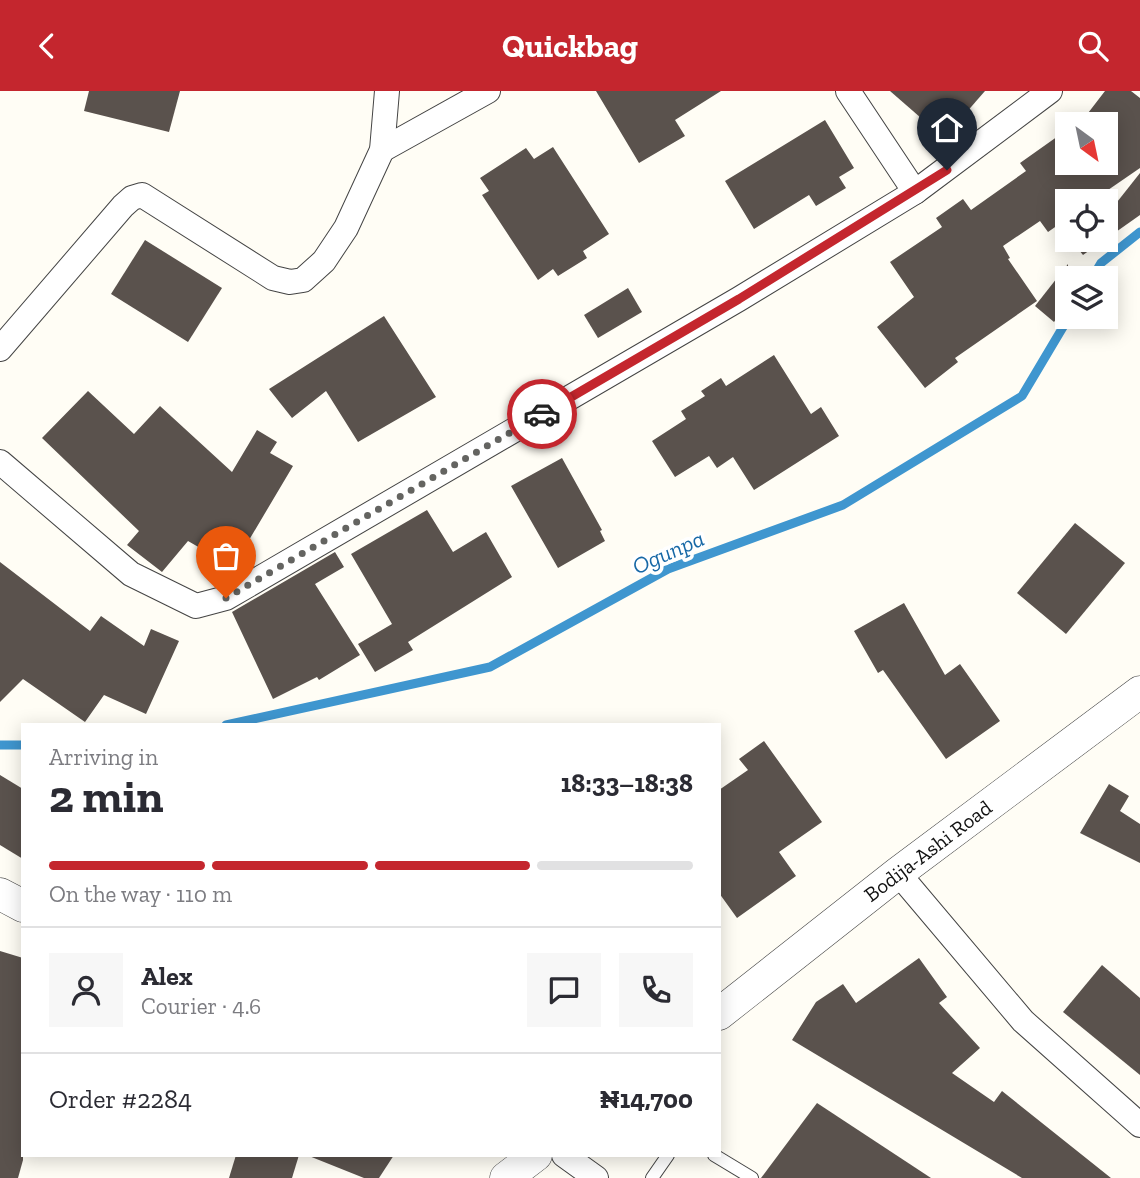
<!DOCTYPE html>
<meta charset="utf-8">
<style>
:root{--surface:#fff;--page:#f7f7f7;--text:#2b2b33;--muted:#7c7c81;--line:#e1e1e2;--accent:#c4262e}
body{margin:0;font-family:"Zilla Slab",serif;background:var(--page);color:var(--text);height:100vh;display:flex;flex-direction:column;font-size:26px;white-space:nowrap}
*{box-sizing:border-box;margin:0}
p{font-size:23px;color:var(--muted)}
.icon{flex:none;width:38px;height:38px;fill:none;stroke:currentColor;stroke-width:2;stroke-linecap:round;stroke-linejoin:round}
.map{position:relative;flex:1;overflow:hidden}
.drawer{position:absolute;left:21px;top:632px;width:700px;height:434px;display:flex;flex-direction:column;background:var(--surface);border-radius:0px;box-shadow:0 4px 18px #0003}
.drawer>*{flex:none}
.needle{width:46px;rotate:147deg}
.buttons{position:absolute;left:1055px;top:21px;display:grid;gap:14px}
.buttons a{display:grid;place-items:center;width:63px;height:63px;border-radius:0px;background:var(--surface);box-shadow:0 4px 18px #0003;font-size:35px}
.pin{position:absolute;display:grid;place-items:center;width:60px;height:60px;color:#fff;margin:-72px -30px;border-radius:50% 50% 50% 0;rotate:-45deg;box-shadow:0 0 7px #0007}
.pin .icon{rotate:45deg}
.courier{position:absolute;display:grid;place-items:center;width:70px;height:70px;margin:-35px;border:5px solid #c4262e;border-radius:50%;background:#fff;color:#222;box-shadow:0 2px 9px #0007}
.overview em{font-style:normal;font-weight:700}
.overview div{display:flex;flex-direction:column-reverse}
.overview{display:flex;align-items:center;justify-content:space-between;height:119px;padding:0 28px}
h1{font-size:46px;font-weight:700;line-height:52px}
.bar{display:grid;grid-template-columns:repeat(4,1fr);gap:10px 7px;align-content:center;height:84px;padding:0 28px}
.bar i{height:9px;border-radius:5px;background:var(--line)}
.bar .active{background:var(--accent)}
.bar p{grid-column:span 4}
.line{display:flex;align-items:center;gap:18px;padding:0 28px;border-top:2px solid var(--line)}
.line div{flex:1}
.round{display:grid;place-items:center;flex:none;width:74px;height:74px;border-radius:0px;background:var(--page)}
header{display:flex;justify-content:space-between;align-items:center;height:91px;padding:0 28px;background:var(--accent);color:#fff;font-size:32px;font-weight:700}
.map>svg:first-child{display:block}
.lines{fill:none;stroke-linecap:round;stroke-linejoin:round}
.stream{stroke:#3f96cf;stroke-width:9}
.building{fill:#5a524d}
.service-casing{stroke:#444;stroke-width:14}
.minor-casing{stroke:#444;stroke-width:26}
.tertiary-casing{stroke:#444;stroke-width:33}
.service{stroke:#fff;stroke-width:12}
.minor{stroke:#fff;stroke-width:24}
.tertiary{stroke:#fff;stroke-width:32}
.done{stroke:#646461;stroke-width:7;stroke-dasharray:0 12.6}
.route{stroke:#c4262e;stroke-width:9}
.labels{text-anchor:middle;stroke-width:7;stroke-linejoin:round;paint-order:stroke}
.street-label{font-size:21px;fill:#111;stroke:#fff}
.water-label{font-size:23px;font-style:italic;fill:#1768a6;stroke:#fff}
</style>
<header><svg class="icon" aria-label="back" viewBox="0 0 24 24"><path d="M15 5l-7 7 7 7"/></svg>Quickbag<svg class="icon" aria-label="search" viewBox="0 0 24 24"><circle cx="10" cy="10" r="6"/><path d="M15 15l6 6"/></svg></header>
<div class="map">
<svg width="1140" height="1087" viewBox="0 0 1140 1087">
<rect width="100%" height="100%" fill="#fffdf5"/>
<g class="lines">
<g class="stream">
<polyline points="1092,187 1101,172 1140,141"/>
<polyline points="226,634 490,576 668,478 843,414 1022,305 1069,226"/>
<polyline points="0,654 23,654"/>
</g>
</g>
<g class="building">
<polygon points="89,0 180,0 169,41 84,20"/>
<polygon points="596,0 721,0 675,29 685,45 639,72"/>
<polygon points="890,0 985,0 944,47"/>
<polygon points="1105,0 1131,0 1140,7 1140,77 1092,110 1068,110 1068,127 1048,141 1040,130 1003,155 1010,167 1008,168 1037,210 955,267 958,271 925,297 877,236 914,206 890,171 942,136 936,127 963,108 971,119 1026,80 1020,72 1068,38 1068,72 1106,72 1106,33 1075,33 1085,26"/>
<polygon points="825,29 854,77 839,86 846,97 816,115 809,104 754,138 725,90"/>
<polygon points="553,56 609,143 583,160 587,167 558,185 553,178 538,189 482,104 489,100 480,87 526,57 534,68"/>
<polygon points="1140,82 1140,124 1106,148 1106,125"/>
<polygon points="145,149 222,197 188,251 111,203"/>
<polygon points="1087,149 1104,149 1083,164 1079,159"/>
<polygon points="1068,173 1068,213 1054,231 1035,215"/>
<polygon points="628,197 642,221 598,247 584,224"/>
<polygon points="384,225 436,306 358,351 326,300 292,327 269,298"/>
<polygon points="774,264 811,323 821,316 839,345 754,399 733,366 717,377 709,365 675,386 652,350 686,328 681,320 705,305 701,300 721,287 726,295"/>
<polygon points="88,300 134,343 160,315 232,381 257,339 277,351 270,362 293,375 233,476 188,450 162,481 127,454 139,440 42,347"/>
<polygon points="562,367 602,439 600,440 605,450 558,477 511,395"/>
<polygon points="427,419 453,461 486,441 512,486 408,551 413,559 375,581 358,553 392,533 351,463"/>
<polygon points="1075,432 1125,472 1066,543 1017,502"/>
<polygon points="335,461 344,476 315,493 360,564 319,589 317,586 273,608 232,521"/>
<polygon points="0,471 90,540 101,525 144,555 151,538 179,550 146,623 104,604 85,631 23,588 0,611"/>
<polygon points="904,512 945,584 960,573 1000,630 946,668 883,579 878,582 854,540"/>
<polygon points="764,650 822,731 779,761 796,785 737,827 719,802 719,699 748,679 739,668"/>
<polygon points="0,684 23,698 23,768 0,754"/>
<polygon points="1109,693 1129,705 1120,720 1140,733 1140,772 1080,742"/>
<polygon points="0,860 23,867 23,1069 18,1087 0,1087"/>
<polygon points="919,867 947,906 939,912 980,957 952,982 994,1011 1002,1000 1111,1087 1022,1087 792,949 816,911 843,893 856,912"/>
<polygon points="1102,874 1140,907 1140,984 1063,921"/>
<polygon points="817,1012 931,1087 761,1087"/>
<polygon points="236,1064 299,1064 292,1087 229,1087"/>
<polygon points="394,1064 379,1087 364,1087 309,1065"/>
</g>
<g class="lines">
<g class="service-casing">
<g id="service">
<polyline points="714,1064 752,1087"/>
<polyline points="652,1087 668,1064"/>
</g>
</g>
<g class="minor-casing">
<g id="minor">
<polyline points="848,0 915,101"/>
<polyline points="382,59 488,0"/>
<polyline points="0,258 123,115 132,107 142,104 273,187 290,191 303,189 324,170 346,137 382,59 387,0"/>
<polyline points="0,371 131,483 196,515 226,507 739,208 915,101 1050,0"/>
<polyline points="898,782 1023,930 1140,1034"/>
<polyline points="564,1064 596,1087"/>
</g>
</g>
<g class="tertiary-casing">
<g id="tertiary">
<polyline points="0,803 23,815"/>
<polyline points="719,923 898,782 1140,601"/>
<polyline points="506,1087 536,1064"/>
</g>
</g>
<use href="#service" class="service"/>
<use href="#minor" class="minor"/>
<use href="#tertiary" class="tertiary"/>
</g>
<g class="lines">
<polyline class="done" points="226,507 542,323"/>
<polyline class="route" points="542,323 739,208 947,79"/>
</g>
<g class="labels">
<g class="street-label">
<text transform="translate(928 760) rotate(-37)" y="7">Bodija-Ashi Road</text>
</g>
<g class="water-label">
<text transform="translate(668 461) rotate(-24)" y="8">Ogunpa</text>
</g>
</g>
</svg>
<div class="buttons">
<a><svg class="needle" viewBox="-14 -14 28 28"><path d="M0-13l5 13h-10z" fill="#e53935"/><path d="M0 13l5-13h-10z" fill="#7c7c81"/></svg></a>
<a><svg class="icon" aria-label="locate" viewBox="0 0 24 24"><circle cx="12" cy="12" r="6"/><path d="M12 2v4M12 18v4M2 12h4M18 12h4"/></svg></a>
<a><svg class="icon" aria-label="layers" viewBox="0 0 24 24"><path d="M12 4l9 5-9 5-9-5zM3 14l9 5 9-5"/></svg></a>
</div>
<div class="pin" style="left:226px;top:507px;background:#ea580c"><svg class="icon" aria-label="bag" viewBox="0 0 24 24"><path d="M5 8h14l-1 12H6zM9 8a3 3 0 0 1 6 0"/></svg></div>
<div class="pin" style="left:947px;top:79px;background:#1f2937"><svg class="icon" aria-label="home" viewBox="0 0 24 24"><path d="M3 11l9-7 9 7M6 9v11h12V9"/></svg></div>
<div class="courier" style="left:542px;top:323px"><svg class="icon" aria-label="car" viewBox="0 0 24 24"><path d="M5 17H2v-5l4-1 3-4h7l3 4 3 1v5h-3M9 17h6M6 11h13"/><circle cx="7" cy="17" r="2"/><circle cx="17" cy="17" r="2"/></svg></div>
<section class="drawer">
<div class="overview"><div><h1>2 min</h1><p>Arriving in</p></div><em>18:33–18:38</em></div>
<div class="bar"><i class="active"></i><i class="active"></i><i class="active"></i><i></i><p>On the way · 110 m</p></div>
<div class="line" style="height:126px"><a class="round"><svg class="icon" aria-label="person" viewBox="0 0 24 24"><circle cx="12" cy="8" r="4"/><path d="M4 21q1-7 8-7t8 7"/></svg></a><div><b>Alex</b><p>Courier · 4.6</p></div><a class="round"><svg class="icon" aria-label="chat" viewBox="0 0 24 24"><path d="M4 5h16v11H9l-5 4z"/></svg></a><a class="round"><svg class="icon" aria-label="phone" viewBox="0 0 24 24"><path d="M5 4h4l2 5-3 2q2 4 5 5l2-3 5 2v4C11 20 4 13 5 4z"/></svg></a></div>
<div class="line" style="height:91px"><div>Order #2284</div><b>₦14,700</b></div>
</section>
</div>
